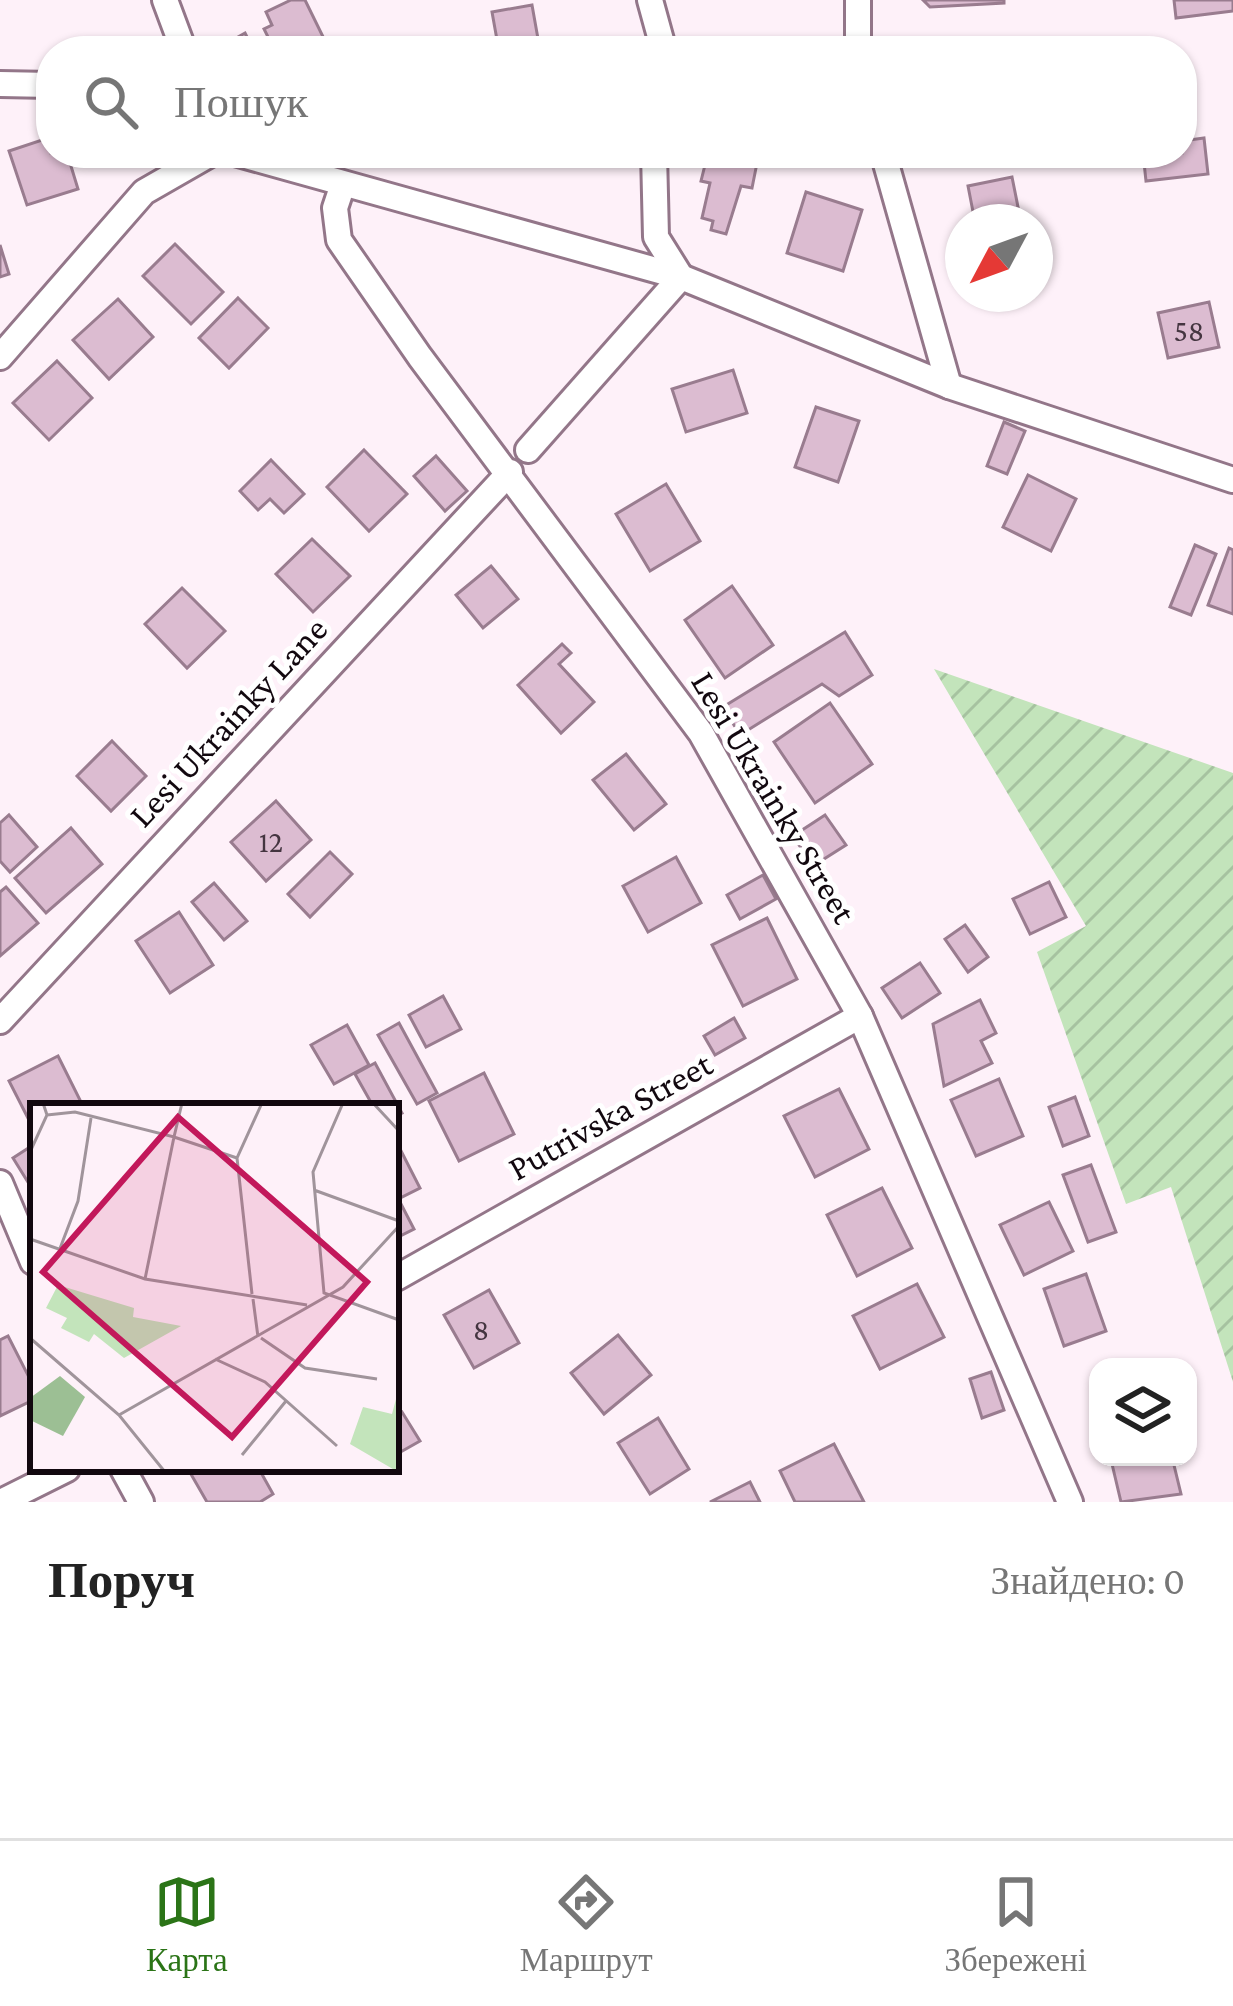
<!DOCTYPE html>
<html lang="uk">
<head>
<meta charset="utf-8">
<style>
  :root { --surface:#fff; --page:#f6f6f6; --text:#222; --muted:#767676; --line:#e0e0e0; --accent:#2b7417 }
  body { margin:0; font-family:"Crimson Pro",serif; background:var(--page); color:var(--text) }
  .controls { position:absolute; right:36px; bottom:36px; display:grid; overflow:hidden; border-radius:24px; box-shadow:0 3px 9px #0004 }
  .controls button { width:108px; height:108px; display:grid; place-items:center; padding:0; border:0; border-bottom:3px solid var(--line); background:var(--surface); color:var(--text); font:60px sans-serif }
  .compass { position:absolute; left:945px; top:204px; width:108px; height:108px; border-radius:50%; background:var(--surface); box-shadow:0 3px 9px #0004; rotate:229deg }
  .list { margin:0; padding:0; list-style:none }
  h2 { display:flex; justify-content:space-between; align-items:center; height:156px; margin:0; padding:0 48px; font-size:51px }
  h2 small { font-size:39px; font-weight:400; color:var(--muted) }
  .icon { flex:none; width:66px; height:66px; fill:none; stroke:currentColor; stroke-width:2; stroke-linecap:round; stroke-linejoin:round }
  .map { position:relative; flex:none; width:1233px; height:1502px; overflow:hidden }
  .search { position:absolute; background:var(--surface); box-shadow:0 3px 9px #0004; left:36px; right:36px; top:36px; height:132px; display:flex; align-items:center; gap:30px; box-sizing:border-box; padding:0 42px; border-radius:48px; color:var(--muted); font-size:45px }
  .sheet { height:336px; background:var(--surface) }
  nav { display:flex; justify-content:space-around; align-items:center; box-sizing:border-box; height:168px; border-top:3px solid var(--line); background:var(--surface); font-size:33px; color:var(--muted) }
  nav a { display:grid; justify-items:center; gap:6px }
  nav .on { color:var(--accent) }
  .map>svg:first-child { display:block }
  .garden { fill:url(#garden-furrows) }
  .building { fill:#dcbcd1; stroke:#997c8f; stroke-width:3 }
  .lines { fill:none; stroke-linecap:round; stroke-linejoin:round }
  .street-casing { stroke:#937689; stroke-width:30 }
  .street { stroke:#fff; stroke-width:24 }
  .labels { text-anchor:middle; dominant-baseline:central; stroke-width:10; stroke-linejoin:round; paint-order:stroke }
  .number-label { font-size:30px; fill:#443540 }
  .street-label { font-size:36px; fill:#12080f; stroke:#fff }
  .inset-road { fill:none; stroke:#a0949b; stroke-width:3 }
  .view { fill:#c2185b; fill-opacity:0.15; stroke:#c2185b; stroke-width:6 }
  .inset-edge { fill:none; stroke:#12080f; stroke-width:6 }
</style>
</head>
<body>
<div class="map">
<svg width="1233" height="1502" viewBox="0 0 1233 1502">
  <defs>
    <pattern id="garden-furrows" width="10" height="10" patternUnits="userSpaceOnUse" patternTransform="scale(3)"><rect width="10" height="10" fill="#c3e4bb"/><path d="M-1 1l2-2M0 10L10 0M9 11l2-2" fill="none" stroke="#a6c2a0"/></pattern>
  </defs>
  <rect width="100%" height="100%" fill="#fef1f9"/>
  <polygon class="garden" points="934,669 1233,773 1233,1382 1171,1187 1126,1204 1037,952 1086,926"/>
  <g class="building">
    <polygon points="291,0 305,0 330,51 284,51 281,43 273,47 264,29 272,25 266,12"/>
    <polygon points="923,0 1004,0 1004,3 930,7"/>
    <polygon points="1174,0 1233,0 1233,11 1176,18"/>
    <polygon points="532,5 540,50 499,51 492,12"/>
    <polygon points="245,33 254,51 225,51 222,46"/>
    <polygon points="51,137 51,153 67,153 78,189 27,205 9,151"/>
    <polygon points="1204,138 1208,174 1146,181 1143,153 1182,153 1182,141"/>
    <polygon points="708,153 740,153 739,159 757,163 752,188 741,186 726,234 711,230 713,221 702,218 710,183 701,181"/>
    <polygon points="1012,177 1021,222 975,222 968,186"/>
    <polygon points="806,192 862,210 843,271 787,253"/>
    <polygon points="175,244 223,292 191,324 143,276"/>
    <polygon points="0,245 9,274 0,277"/>
    <polygon points="238,298 268,328 229,368 199,338"/>
    <polygon points="118,299 153,337 109,379 73,340"/>
    <polygon points="1209,302 1219,347 1168,358 1158,313"/>
    <polygon points="57,361 92,398 49,440 13,403"/>
    <polygon points="733,370 747,413 686,432 672,389"/>
    <polygon points="816,407 859,421 838,482 795,467"/>
    <polygon points="1004,422 1025,431 1007,474 987,466"/>
    <polygon points="364,450 407,494 369,531 327,487"/>
    <polygon points="436,456 467,491 445,511 414,476"/>
    <polygon points="271,460 304,494 284,513 270,499 258,510 240,491"/>
    <polygon points="1028,475 1076,499 1051,551 1003,527"/>
    <polygon points="666,484 700,541 650,571 616,514"/>
    <polygon points="312,539 350,576 313,612 276,574"/>
    <polygon points="1195,545 1216,554 1191,615 1170,607"/>
    <polygon points="1229,548 1233,550 1233,614 1208,605"/>
    <polygon points="491,566 518,599 483,628 456,595"/>
    <polygon points="732,586 773,645 725,678 685,620"/>
    <polygon points="182,588 225,631 187,668 145,624"/>
    <polygon points="845,632 872,675 839,696 822,684 740,735 723,707"/>
    <polygon points="562,644 571,653 559,664 594,702 561,733 518,685"/>
    <polygon points="830,703 872,764 815,803 774,742"/>
    <polygon points="112,741 146,776 111,811 77,776"/>
    <polygon points="626,754 666,804 634,830 593,780"/>
    <polygon points="276,801 311,840 266,881 231,842"/>
    <polygon points="9,815 37,847 10,872 0,861 0,823"/>
    <polygon points="825,815 846,845 813,866 793,836"/>
    <polygon points="71,828 102,864 46,913 15,878"/>
    <polygon points="330,852 352,874 310,917 288,894"/>
    <polygon points="676,857 701,903 648,932 623,886"/>
    <polygon points="763,875 776,899 740,919 727,895"/>
    <polygon points="1049,882 1066,917 1030,934 1013,899"/>
    <polygon points="214,883 247,921 224,940 192,902"/>
    <polygon points="6,887 38,923 0,956 0,892"/>
    <polygon points="179,912 213,965 170,993 136,941"/>
    <polygon points="767,918 797,979 743,1006 712,945"/>
    <polygon points="965,925 988,957 968,972 945,939"/>
    <polygon points="920,963 940,993 902,1018 882,988"/>
    <polygon points="443,996 461,1029 426,1047 409,1015"/>
    <polygon points="980,1000 996,1033 981,1041 992,1063 944,1086 933,1024"/>
    <polygon points="734,1018 745,1038 715,1055 704,1036"/>
    <polygon points="399,1023 437,1093 417,1104 378,1035"/>
    <polygon points="347,1025 369,1065 334,1084 311,1045"/>
    <polygon points="58,1056 82,1104 33,1106 33,1128 9,1081"/>
    <polygon points="375,1063 402,1113 396,1116 396,1106 373,1106 355,1074"/>
    <polygon points="484,1073 514,1134 459,1161 429,1101"/>
    <polygon points="999,1079 1023,1136 976,1156 951,1100"/>
    <polygon points="839,1089 869,1149 815,1177 784,1116"/>
    <polygon points="1075,1097 1089,1136 1063,1146 1049,1107"/>
    <polygon points="396,1141 420,1188 396,1200"/>
    <polygon points="33,1145 33,1186 31,1187 13,1158"/>
    <polygon points="1091,1165 1116,1232 1088,1242 1063,1175"/>
    <polygon points="882,1188 912,1248 857,1276 827,1215"/>
    <polygon points="1049,1202 1073,1251 1024,1275 1000,1225"/>
    <polygon points="401,1204 414,1229 396,1238 396,1206"/>
    <polygon points="1086,1274 1106,1331 1064,1346 1044,1289"/>
    <polygon points="917,1284 944,1337 880,1369 853,1316"/>
    <polygon points="489,1290 519,1343 474,1368 444,1315"/>
    <polygon points="618,1335 651,1375 604,1414 571,1373"/>
    <polygon points="8,1336 33,1385 33,1400 0,1416 0,1340"/>
    <polygon points="991,1372 1004,1410 982,1418 970,1379"/>
    <polygon points="402,1412 420,1441 397,1454 396,1415"/>
    <polygon points="658,1418 689,1469 650,1494 618,1443"/>
    <polygon points="834,1444 864,1502 795,1502 780,1471"/>
    <polygon points="1143,1457 1172,1457 1181,1494 1121,1502 1112,1464"/>
    <polygon points="188,1469 259,1469 273,1494 260,1502 207,1502"/>
    <polygon points="750,1482 760,1502 710,1502"/>
  </g>
  <g class="lines">
    <g class="street-casing">
      <g id="street">
        <polyline points="165,0 184,51"/>
        <polyline points="650,0 664,51"/>
        <polyline points="858,51 858,0"/>
        <polyline points="0,84 51,85"/>
        <polyline points="235,153 681,277 949,386 1233,480"/>
        <polyline points="654,153 656,237 681,277"/>
        <polyline points="883,153 949,386"/>
        <polyline points="343,184 335,208 339,240 420,357 701,733 860,1016 1070,1502"/>
        <polyline points="0,357 144,192 212,153"/>
        <polyline points="528,450 681,277"/>
        <polyline points="0,1021 510,472"/>
        <polyline points="0,1183 33,1262"/>
        <polyline points="396,1278 860,1016"/>
        <polyline points="123,1469 141,1502"/>
        <polyline points="1,1502 67,1469"/>
      </g>
    </g>
    <use href="#street" class="street"/>
  </g>
  <g class="labels">
    <g class="number-label">
      <text x="1189" y="330">58</text>
      <text x="271" y="841">12</text>
      <text x="481" y="1329">8</text>
    </g>
    <g class="street-label">
      <text transform="translate(228 722) rotate(-47)">Lesi Ukrainky Lane</text>
      <text transform="translate(774 797) rotate(59)">Lesi Ukrainky Street</text>
      <text transform="translate(610 1116) rotate(-29)">Putrivska Street</text>
    </g>
  </g>
  <g transform="translate(30 1103)">
    <rect width="369" height="369" fill="#fef1f9"/>
    <path d="M30,273l25,21 -22,39 -33,-16v-22z" fill="#9cbf94"/>
    <path d="M28,182l76,23 -1,9 48,9 -57,32 -30,-24 -5,8 -28,-14 6,-10 -21,-10zM369,285v84h-1l-48,-28 13,-37 29,7z" fill="#c3e4bb"/>
    <path class="inset-road" d="M313,0l-30,69 11,121 75,27M343,0l26,28M17,12l28,-3 99,25 8,-34M0,49l17,-37 -4,-12M284,87l85,31M0,136l115,40 162,26M29,148l19,-50 13,-83M115,176l29,-142 63,21M222,191l-15,-136 25,-55M223,196l5,38M0,235l89,77 46,57M231,235l44,30 72,11M185,256l50,23 72,64M89,312l224,-128 56,-61M212,352l44,-54"/>
    <path class="view" d="M148,14l189,165 -135,155 -189,-165z"/>
    <rect width="369" height="369" class="inset-edge"/>
  </g>
</svg>
<div class="controls">
<button><svg class="icon" aria-label="layers" viewBox="0 0 24 24"><path d="M12 4l9 5-9 5-9-5zM3 14l9 5 9-5"/></svg></button>
</div>
<svg class="compass" viewBox="-18 -18 36 36"><path d="M0-13l5 13h-10z" fill="#e53935"/><path d="M0 13l5-13h-10z" fill="#767676"/></svg>
<div class="search"><svg class="icon" aria-label="search" viewBox="0 0 24 24"><circle cx="10" cy="10" r="6"/><path d="M15 15l6 6"/></svg>Пошук</div>
</div>
<section class="sheet">
<h2>Поруч<small>Знайдено: 0</small></h2>
<ul class="list">
</ul>
</section>
<nav>
<a class="on"><svg class="icon" aria-label="map" viewBox="0 0 24 24"><path d="M3 6l6-2 6 2 6-2v14l-6 2-6-2-6 2zM9 4v14M15 6v14"/></svg>Карта</a>
<a><svg class="icon" aria-label="directions" viewBox="0 0 24 24"><path d="M12 3l9 9-9 9-9-9zM9 14v-3h6M13 9l2 2-2 2"/></svg>Маршрут</a>
<a><svg class="icon" aria-label="saved" viewBox="0 0 24 24"><path d="M7 4h10v16l-5-4-5 4z"/></svg>Збережені</a>
</nav>
</body>
</html>
